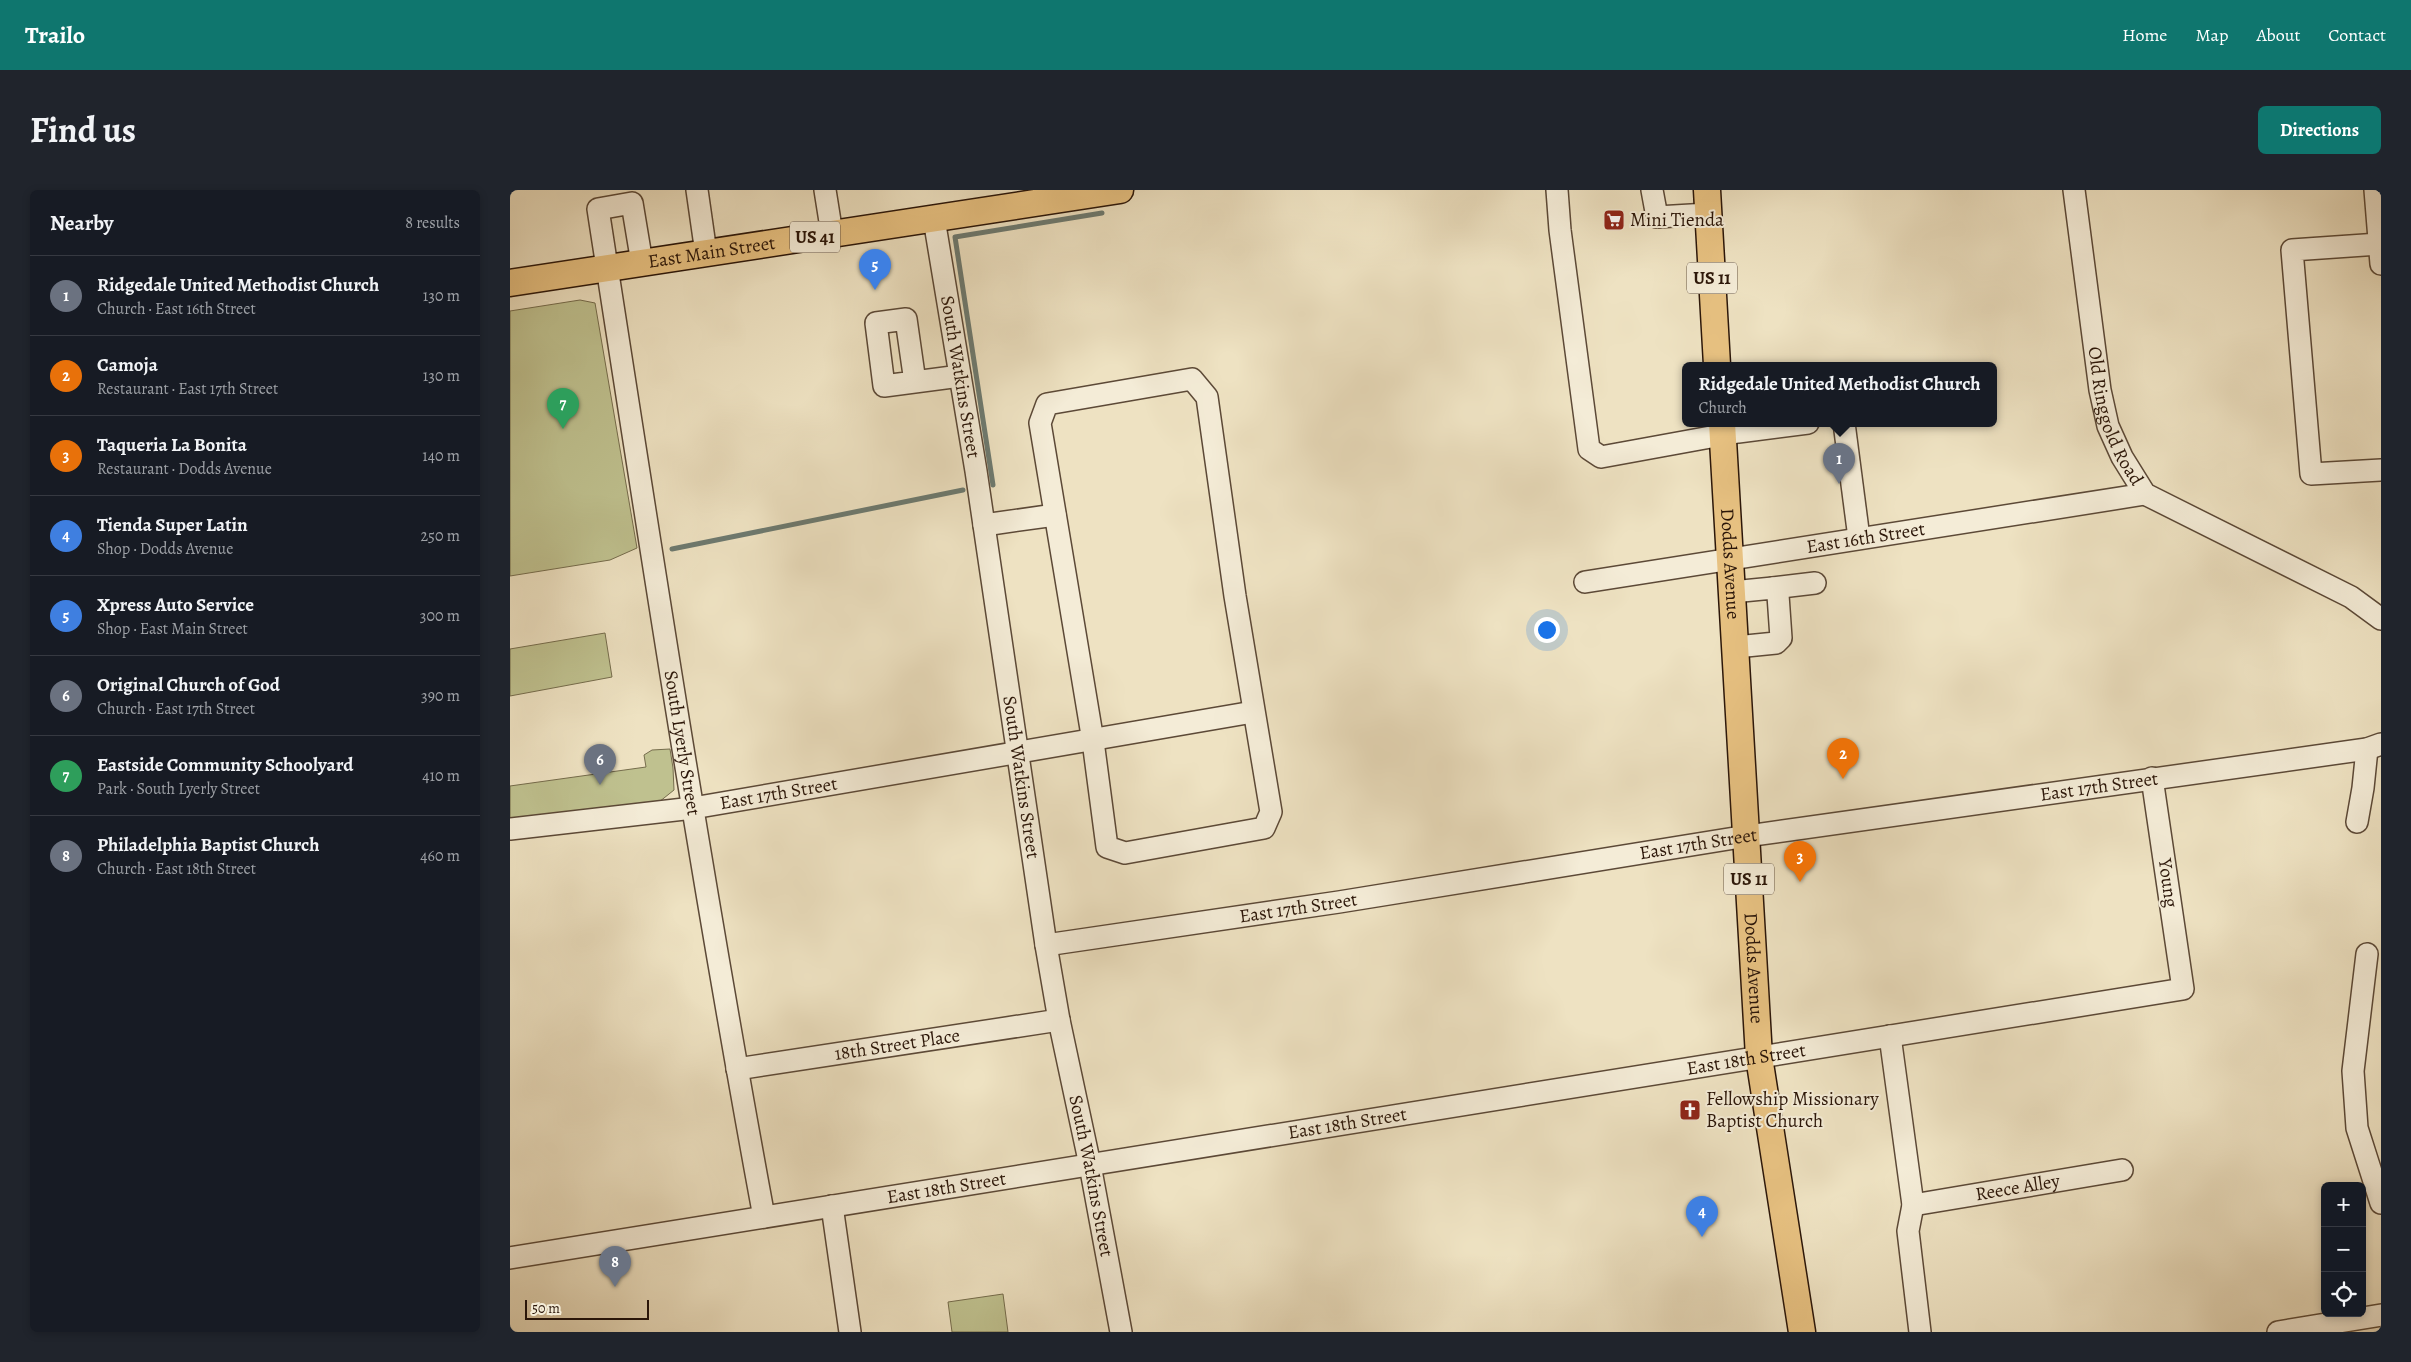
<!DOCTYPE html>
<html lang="en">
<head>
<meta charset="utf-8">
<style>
  :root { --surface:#171b24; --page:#20242c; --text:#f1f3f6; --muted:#9ea1a6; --line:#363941; --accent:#0f766e }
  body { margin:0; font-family:Alegreya,serif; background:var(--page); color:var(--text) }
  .controls { position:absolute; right:15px; bottom:15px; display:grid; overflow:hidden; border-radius:8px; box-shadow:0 2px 8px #0003 }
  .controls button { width:45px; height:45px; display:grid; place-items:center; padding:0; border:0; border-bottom:1px solid var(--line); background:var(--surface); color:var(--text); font:25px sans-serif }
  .scale { position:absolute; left:15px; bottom:12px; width:124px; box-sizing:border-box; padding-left:5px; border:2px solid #2b1609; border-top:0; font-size:14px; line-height:18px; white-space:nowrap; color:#2b1609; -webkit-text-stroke:4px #f4ecd7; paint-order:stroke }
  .you { position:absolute; left:1036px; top:439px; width:18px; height:18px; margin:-12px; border:4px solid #fff; border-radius:50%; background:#1a73e8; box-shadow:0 0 0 8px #1a73e833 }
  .badge { display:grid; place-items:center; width:32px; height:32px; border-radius:50%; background:var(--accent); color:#fff; font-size:16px; font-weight:700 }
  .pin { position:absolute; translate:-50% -41px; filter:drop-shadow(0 1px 2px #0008) }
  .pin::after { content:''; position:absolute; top:26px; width:18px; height:15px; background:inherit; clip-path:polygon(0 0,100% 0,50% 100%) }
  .popup { position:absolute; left:1172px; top:172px; width:315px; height:65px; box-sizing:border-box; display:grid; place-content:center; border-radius:8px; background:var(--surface); filter:drop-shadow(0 1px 4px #0005); font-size:16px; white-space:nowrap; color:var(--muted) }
  .popup b { font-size:19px; color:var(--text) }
  .popup::after { content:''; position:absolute; left:50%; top:100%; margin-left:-10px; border:10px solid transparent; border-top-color:var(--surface) }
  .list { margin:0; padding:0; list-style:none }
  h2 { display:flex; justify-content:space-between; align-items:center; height:65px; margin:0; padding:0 20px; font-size:21px }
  h2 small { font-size:16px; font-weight:400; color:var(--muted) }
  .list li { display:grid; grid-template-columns:32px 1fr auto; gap:15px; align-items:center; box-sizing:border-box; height:80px; padding:0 20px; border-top:1px solid var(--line) }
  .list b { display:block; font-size:19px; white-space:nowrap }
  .list p { margin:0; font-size:16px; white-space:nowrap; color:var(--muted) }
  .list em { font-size:16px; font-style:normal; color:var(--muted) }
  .icon { flex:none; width:28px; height:28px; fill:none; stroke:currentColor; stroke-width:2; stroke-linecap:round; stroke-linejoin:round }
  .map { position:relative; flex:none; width:1871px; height:1142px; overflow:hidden; border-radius:8px }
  header { display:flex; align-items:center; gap:30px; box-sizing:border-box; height:70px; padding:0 25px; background:var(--accent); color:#fff }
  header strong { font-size:24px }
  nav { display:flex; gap:28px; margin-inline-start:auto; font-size:18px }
  .intro { display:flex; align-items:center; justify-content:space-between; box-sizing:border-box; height:120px; padding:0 30px }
  h1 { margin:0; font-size:35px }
  .button { padding:12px 22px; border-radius:8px; background:var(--accent); color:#fff; font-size:18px; font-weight:700 }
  main { display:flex; gap:30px; padding:0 30px }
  aside { flex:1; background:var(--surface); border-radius:8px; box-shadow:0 2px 8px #0003 }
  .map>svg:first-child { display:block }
  .green { fill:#bfc18f; stroke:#756c4c }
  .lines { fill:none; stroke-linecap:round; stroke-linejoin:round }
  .stream { stroke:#6d7a70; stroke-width:5 }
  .minor-casing { stroke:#5c4937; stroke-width:24 }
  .major-casing { stroke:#2b1609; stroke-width:29 }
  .minor { stroke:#f4ecd7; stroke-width:21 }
  .major { stroke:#e7c181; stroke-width:26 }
  .labels { text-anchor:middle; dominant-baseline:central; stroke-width:4; stroke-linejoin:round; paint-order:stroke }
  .shield { fill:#f4ecd7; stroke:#675647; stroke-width:1 }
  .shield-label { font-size:18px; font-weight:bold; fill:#2b1609 }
  .poi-label { font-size:19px; fill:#2b1609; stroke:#f4ecd7; text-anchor:start }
  .street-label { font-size:19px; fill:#2b1609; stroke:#f4ecd7 }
</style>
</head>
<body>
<header>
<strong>Trailo</strong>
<nav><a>Home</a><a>Map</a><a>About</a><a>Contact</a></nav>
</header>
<div class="intro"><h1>Find us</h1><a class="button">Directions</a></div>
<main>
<aside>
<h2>Nearby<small>8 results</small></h2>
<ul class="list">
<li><span class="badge" style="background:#6b7280">1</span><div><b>Ridgedale United Methodist Church</b><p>Church · East 16th Street</p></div><em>130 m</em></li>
<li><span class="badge" style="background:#e8710a">2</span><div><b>Camoja</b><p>Restaurant · East 17th Street</p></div><em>130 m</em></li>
<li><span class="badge" style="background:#e8710a">3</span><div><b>Taqueria La Bonita</b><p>Restaurant · Dodds Avenue</p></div><em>140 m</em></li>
<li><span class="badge" style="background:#3f7fe0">4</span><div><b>Tienda Super Latin</b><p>Shop · Dodds Avenue</p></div><em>250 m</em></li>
<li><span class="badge" style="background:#3f7fe0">5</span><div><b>Xpress Auto Service</b><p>Shop · East Main Street</p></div><em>300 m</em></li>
<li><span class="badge" style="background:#6b7280">6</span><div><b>Original Church of God</b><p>Church · East 17th Street</p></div><em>390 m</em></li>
<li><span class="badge" style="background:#2e9e5b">7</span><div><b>Eastside Community Schoolyard</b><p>Park · South Lyerly Street</p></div><em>410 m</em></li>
<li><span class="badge" style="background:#6b7280">8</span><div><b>Philadelphia Baptist Church</b><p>Church · East 18th Street</p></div><em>460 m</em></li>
</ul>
</aside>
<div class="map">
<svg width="1871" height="1142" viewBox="0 0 1871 1142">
  <rect width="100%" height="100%" fill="#eee2c2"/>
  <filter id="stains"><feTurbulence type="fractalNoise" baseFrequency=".004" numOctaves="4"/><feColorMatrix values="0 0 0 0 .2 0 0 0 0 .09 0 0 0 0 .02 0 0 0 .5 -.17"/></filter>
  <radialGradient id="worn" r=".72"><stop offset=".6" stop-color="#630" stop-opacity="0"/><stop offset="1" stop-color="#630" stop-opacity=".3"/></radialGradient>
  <g class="green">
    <polygon points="70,110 85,113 127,358 100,370 0,386 0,121"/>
    <polygon points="95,443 102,487 0,506 0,459"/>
    <polygon points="160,559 163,578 164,600 149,612 0,634 0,596 136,577 134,565 142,560"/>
    <polygon points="493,1104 498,1142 442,1142 438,1112"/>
  </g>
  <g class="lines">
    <g class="stream">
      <polyline points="483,295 445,47 592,23"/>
      <polyline points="162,359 453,300"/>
      <polyline points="0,1140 0,1142"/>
    </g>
    <g class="minor-casing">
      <g id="minor">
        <polyline points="187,0 196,63"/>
        <polyline points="315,0 322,44"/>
        <polyline points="1047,0 1050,40 1079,259 1091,267 1228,242 1298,233"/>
        <polyline points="1142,0 1147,27 1198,24"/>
        <path id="s1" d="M1564,0l26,200 8,36 14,31 23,37 206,103 30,22"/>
        <polyline points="1865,0 1871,74"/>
        <path id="s2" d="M424,29l42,252 70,474 13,75 31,145 31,167"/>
        <polyline points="1869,54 1782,60 1801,284 1871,280"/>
        <path id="s3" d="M132,73l-10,-60 -34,6c52,336 104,673 166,1008"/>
        <polygon points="682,189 697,207 725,406 761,622 754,638 615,663 597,657 583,551 530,233 537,214"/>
        <polyline points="405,192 396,129 366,133 374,196 450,186"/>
        <polyline points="1334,233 1349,348"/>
        <polyline points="474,335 545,325"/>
        <path id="s4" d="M1075,392l560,-88"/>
        <polyline points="1263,398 1305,393"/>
        <polyline points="1222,402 1263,398 1268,405 1271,448 1266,453 1226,457"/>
        <polyline points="1847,632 1853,598 1857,559"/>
        <path id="s5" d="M0,639l183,-21 560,-96"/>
        <path id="s6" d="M536,755l293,-43 408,-66 620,-87 14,-5"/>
        <polyline points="1857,764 1843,881 1847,938 1871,1013"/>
        <polyline points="1380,846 1403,1015 1398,1041 1410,1142"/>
        <path id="s7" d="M227,879l322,-49"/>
        <path id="s8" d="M1403,1015l209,-35"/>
        <polyline points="322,1016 340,1142"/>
        <path id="s9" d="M0,1068l1673,-269 -31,-211"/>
        <polyline points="1768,1142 1871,1125"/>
      </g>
    </g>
    <g class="major-casing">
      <g id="major">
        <polyline points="1197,0 1207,175"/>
        <path id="s10" d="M0,93l610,-93"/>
        <path id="s11" d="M1212,233l37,634 43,275"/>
      </g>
    </g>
    <use href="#minor" class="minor"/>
    <use href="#major" class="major"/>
  </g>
  <defs>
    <g id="supermarket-square" transform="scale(1.125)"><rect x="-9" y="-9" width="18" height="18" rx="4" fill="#8f2418" stroke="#f4ecd7"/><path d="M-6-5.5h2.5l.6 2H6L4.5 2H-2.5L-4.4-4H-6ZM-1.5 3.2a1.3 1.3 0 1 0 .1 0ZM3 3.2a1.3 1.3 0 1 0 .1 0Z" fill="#fff"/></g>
    <g id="church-square" transform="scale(1.125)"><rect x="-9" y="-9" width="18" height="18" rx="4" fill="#8f2418" stroke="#f4ecd7"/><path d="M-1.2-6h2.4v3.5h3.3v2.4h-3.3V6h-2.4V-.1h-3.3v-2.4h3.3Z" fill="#fff"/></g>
  </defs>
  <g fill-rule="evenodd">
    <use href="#supermarket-square" x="1104" y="30"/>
    <use href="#church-square" x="1180" y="920"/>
  </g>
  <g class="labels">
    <g class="shield">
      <rect x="280" y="31.5" width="50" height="31" rx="4"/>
      <rect x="1177" y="72.5" width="50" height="31" rx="4"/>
      <rect x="1214" y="673.5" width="50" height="31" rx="4"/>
    </g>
    <g class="shield-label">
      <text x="305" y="47">US 41</text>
      <text x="1202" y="88">US 11</text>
      <text x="1239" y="689">US 11</text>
    </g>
    <g class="poi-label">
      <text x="1120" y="30">Mini Tienda</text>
      <text x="1196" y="909">Fellowship Missionary<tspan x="1196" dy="22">Baptist Church</tspan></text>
    </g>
    <g class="street-label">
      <text stroke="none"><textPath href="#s10" startOffset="204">East Main Street</textPath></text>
      <text stroke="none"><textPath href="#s2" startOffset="160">South Watkins Street</textPath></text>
      <text stroke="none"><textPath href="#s1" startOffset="231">Old Ringgold Road</textPath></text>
      <text stroke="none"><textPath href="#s4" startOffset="284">East 16th Street</textPath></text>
      <text stroke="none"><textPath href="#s11" startOffset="141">Dodds Avenue</textPath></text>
      <text stroke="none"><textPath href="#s3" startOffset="636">South Lyerly Street</textPath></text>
      <text stroke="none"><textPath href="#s2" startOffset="565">South Watkins Street</textPath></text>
      <text stroke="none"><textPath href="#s6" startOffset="1065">East 17th Street</textPath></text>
      <text stroke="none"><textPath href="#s5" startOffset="271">East 17th Street</textPath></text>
      <text stroke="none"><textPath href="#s6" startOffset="660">East 17th Street</textPath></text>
      <text transform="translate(1658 693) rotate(82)">Young</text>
      <text stroke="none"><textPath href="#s6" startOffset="255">East 17th Street</textPath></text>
      <text stroke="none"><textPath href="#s11" startOffset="546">Dodds Avenue</textPath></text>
      <text stroke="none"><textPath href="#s7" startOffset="162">18th Street Place</textPath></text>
      <text stroke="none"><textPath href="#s9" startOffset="1252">East 18th Street</textPath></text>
      <text stroke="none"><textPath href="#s9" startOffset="848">East 18th Street</textPath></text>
      <text stroke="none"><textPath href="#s2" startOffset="970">South Watkins Street</textPath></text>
      <text stroke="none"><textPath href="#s8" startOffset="106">Reece Alley</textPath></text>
      <text stroke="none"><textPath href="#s9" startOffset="442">East 18th Street</textPath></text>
    </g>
  </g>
  <rect width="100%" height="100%" filter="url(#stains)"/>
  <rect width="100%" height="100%" fill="url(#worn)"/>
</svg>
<div class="controls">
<button>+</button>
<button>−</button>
<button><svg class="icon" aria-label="locate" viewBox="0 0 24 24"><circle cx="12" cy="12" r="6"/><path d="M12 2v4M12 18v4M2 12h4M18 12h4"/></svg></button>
</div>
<div class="scale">50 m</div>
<div class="you"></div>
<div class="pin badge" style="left:1329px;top:294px;background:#6b7280">1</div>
<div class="popup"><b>Ridgedale United Methodist Church</b>Church</div>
<div class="pin badge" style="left:1333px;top:589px;background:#e8710a">2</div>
<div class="pin badge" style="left:1290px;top:692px;background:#e8710a">3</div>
<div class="pin badge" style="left:1192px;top:1047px;background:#3f7fe0">4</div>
<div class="pin badge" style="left:365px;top:100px;background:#3f7fe0">5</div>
<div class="pin badge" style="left:90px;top:595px;background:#6b7280">6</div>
<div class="pin badge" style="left:53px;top:239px;background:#2e9e5b">7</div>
<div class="pin badge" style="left:105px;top:1097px;background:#6b7280">8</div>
</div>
</main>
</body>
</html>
